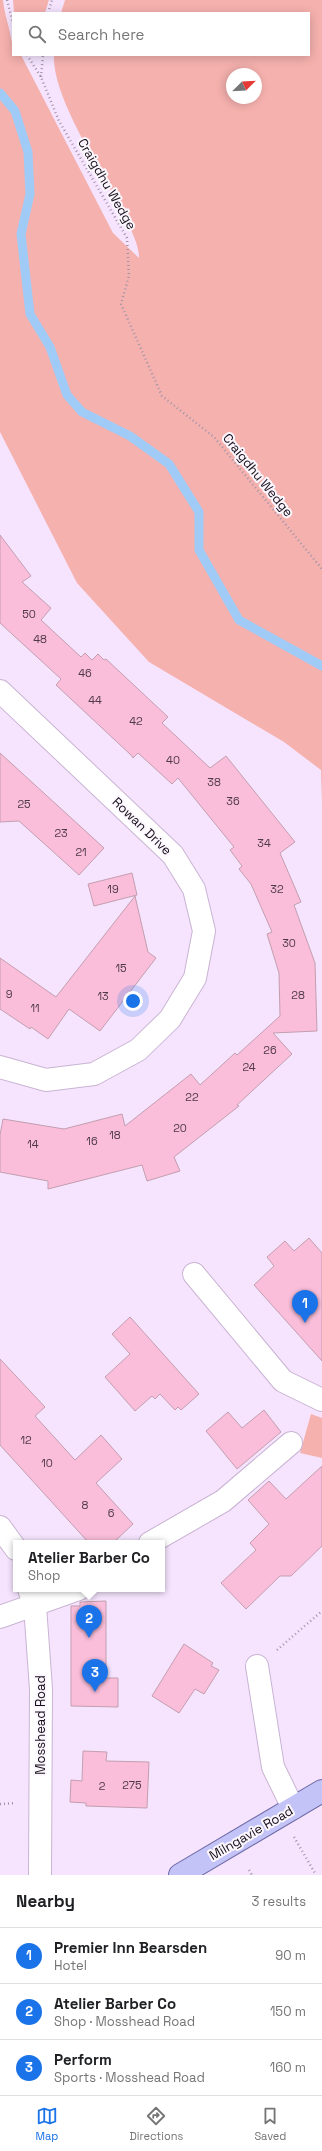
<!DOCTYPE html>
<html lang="en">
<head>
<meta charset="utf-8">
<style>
  :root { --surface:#fff; --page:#f2f2f2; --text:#202124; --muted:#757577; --line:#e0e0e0; --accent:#1a73e8 }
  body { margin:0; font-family:"Space Grotesk",sans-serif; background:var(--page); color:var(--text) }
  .compass { position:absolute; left:226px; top:68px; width:36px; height:36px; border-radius:50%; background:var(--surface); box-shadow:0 2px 10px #0003; rotate:66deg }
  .you { position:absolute; left:133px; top:1001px; width:14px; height:14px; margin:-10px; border:3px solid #fff; border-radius:50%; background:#1a73e8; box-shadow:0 0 0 6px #1a73e833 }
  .badge { display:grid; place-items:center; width:26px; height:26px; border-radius:50%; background:var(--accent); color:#fff; font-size:13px; font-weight:700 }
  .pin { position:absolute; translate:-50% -33px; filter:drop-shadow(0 1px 2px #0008) }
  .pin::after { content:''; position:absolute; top:21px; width:14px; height:12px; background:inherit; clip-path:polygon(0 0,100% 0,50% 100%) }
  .popup { position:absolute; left:13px; top:1540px; width:152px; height:52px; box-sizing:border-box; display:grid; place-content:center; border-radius:0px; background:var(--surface); filter:drop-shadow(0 1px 3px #0005); font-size:13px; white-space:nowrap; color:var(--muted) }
  .popup b { font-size:15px; color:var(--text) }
  .popup::after { content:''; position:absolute; left:50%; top:100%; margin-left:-8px; border:8px solid transparent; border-top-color:var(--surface) }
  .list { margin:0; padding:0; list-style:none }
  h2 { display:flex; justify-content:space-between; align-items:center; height:52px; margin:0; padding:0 16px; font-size:17px }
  h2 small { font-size:13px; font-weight:400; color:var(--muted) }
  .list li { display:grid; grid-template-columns:26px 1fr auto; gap:12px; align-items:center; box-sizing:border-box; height:56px; padding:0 16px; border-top:1px solid var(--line) }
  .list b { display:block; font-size:15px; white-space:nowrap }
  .list p { margin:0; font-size:13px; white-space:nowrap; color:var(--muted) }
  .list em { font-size:13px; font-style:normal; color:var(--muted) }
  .icon { flex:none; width:22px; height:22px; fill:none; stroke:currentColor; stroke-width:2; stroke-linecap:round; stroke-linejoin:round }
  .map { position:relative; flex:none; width:322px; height:1875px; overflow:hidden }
  .search { position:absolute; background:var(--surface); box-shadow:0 2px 10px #0003; left:12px; right:12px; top:12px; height:44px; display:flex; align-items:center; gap:10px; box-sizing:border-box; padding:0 14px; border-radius:0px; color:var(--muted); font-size:15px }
  .sheet { height:220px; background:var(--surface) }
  nav { display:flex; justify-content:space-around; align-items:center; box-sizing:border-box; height:56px; border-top:1px solid var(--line); background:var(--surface); font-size:11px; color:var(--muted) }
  nav a { display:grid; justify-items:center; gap:2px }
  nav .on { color:var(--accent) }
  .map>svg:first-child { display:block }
  .green { fill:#f5b1ae; fill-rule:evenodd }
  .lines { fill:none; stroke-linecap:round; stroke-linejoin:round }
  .stream { stroke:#a0cbf7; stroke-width:9 }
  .building { fill:#fabeda; stroke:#c39eaf }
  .minor-casing { stroke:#c9b4d3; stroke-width:24 }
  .major-casing { stroke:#6c69a5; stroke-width:24 }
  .path { stroke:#a294a8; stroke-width:2.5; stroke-dasharray:1 3; stroke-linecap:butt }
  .minor { stroke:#fff; stroke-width:22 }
  .major { stroke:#c3c3f7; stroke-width:22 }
  .labels { text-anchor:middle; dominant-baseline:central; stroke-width:4; stroke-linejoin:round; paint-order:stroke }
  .number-label { font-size:11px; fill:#4e3948 }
  .street-label { font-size:13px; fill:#150d18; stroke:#fcf7fe }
</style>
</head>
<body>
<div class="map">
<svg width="322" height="1875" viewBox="0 0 322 1875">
  <rect width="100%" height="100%" fill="#f6e4fe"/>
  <g class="green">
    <path d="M0,0h3c2,19 10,36 10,55h8l92,178 26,25c0,-13 -7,-25 -12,-37 -20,-44 -75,-121 -73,-166h255v-42h-248l4,-13h257v804l-1,-34 -37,-28 -135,-80 -72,-79 -77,-151zM232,74h24v24h-24z"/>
    <polygon points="13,0 49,0 45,13 14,13"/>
    <polygon points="311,1414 322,1418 322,1458 300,1453"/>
  </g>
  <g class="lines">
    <polyline class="stream" points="0,93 15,111 28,152 30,194 21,234 30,314 50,347 67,395 82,412 130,436 169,464 199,512 199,550 239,620 322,666"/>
  </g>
  <g class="building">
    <polygon points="0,535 31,576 22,582 51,608 41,620 81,657 85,653 92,660 98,654 104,660 106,659 168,717 162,723 210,768 226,756 295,842 280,853 301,902 294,905 315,963 317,1031 273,1033 292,1054 237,1105 239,1106 174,1157 180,1171 147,1181 142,1165 48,1189 48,1181 0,1172 0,1135 3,1119 64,1129 122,1114 125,1126 191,1074 200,1085 235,1053 237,1055 280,1016 279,973 267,934 272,932 251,884 239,869 242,866 230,850 234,847 178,778 172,784 138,753 133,758 132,756 56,685 61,679 0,623"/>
    <polygon points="0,753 104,848 79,875 19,821 0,822"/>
    <polygon points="132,873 137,895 94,906 88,884"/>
    <polygon points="135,896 148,952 156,958 100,1031 69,1009 48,1039 31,1027 30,1029 0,1009 0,958 56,997"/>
    <polygon points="309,1238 322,1253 322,1361 254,1285 274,1266 267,1257 285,1241 294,1251"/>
    <polygon points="130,1317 199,1394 181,1410 178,1407 175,1410 160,1394 155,1399 152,1396 135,1411 105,1377 130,1354 112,1334"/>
    <polygon points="0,1359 45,1407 35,1416 75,1460 101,1435 122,1459 96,1483 133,1524 113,1543 89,1543 0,1445"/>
    <polygon points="264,1410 281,1432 237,1469 206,1431 228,1412 242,1428"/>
    <polygon points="322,1466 322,1546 291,1576 280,1576 246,1609 221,1583 256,1550 250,1543 269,1524 248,1500 269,1481 286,1499"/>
    <polygon points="106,1601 106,1678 118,1678 118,1707 71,1706 71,1606 80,1606 80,1602"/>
    <polygon points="184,1644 213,1663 211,1666 219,1670 204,1694 195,1689 179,1713 152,1696"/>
    <polygon points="83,1751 107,1752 106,1761 149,1762 147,1808 86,1806 86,1803 70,1802 71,1780 82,1781"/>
  </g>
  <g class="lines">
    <g class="minor-casing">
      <g id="minor">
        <polyline points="0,691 173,855 194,889 204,931 195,978 170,1019 138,1050 94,1074 46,1080 0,1067"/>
        <polyline points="194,1274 283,1381 322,1400"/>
        <polyline points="0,1527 16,1549"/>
        <polyline points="150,1543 223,1501 291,1443"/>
        <polyline points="29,1589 35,1606 41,1689 40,1875"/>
        <polyline points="0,1617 79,1589"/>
        <polyline points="257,1666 273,1767 293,1808"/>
      </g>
    </g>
    <g class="major-casing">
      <polyline id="major" points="180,1875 322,1791"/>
    </g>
    <g class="path">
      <polyline points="7,0 13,23"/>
      <polyline points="48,13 52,0"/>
      <polyline points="27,55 41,77 59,121 127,238 129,276 121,304 162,396 214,437 322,569"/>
      <polyline points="41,77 43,55"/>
      <polyline points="277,1650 322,1611"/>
      <polyline points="0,1804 15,1803"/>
      <polyline points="294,1837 316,1875"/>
      <polyline points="249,1870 252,1875"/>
    </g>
    <use href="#minor" class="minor"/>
    <use href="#major" class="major"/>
  </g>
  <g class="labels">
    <g class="number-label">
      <text x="29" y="614">50</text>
      <text x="40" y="639">48</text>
      <text x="85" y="673">46</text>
      <text x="95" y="700">44</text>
      <text x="136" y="721">42</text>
      <text x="173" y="760">40</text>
      <text x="214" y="782">38</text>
      <text x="233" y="801">36</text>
      <text x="24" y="804">25</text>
      <text x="61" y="833">23</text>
      <text x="264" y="843">34</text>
      <text x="81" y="852">21</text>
      <text x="113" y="889">19</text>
      <text x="277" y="889">32</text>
      <text x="289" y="943">30</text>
      <text x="121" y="968">15</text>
      <text x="9" y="994">9</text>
      <text x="298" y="995">28</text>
      <text x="103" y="996">13</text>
      <text x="35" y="1008">11</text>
      <text x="270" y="1050">26</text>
      <text x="249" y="1067">24</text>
      <text x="192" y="1097">22</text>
      <text x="180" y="1128">20</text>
      <text x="115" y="1135">18</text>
      <text x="92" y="1141">16</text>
      <text x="33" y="1144">14</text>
      <text x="26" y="1440">12</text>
      <text x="47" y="1463">10</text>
      <text x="85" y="1505">8</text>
      <text x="111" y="1513">6</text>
      <text x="132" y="1785">275</text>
      <text x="102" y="1786">2</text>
    </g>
    <g class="street-label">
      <text transform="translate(107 184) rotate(60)">Craigdhu Wedge</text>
      <text transform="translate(258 475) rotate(51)">Craigdhu Wedge</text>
      <text transform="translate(142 826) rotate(44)">Rowan Drive</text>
      <text transform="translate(40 1725) rotate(-90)">Mosshead Road</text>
      <text transform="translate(251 1833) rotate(-30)">Milngavie Road</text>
    </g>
  </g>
</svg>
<svg class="compass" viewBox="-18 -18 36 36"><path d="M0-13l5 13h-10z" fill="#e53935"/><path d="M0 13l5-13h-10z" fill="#757577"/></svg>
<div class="you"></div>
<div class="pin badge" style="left:305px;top:1323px">1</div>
<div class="pin badge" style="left:89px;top:1638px">2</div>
<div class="popup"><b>Atelier Barber Co</b>Shop</div>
<div class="pin badge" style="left:95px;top:1692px">3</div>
<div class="search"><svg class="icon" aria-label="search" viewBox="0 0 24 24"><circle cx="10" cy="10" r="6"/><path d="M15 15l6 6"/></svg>Search here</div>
</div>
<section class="sheet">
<h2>Nearby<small>3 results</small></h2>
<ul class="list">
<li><span class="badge">1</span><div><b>Premier Inn Bearsden</b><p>Hotel</p></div><em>90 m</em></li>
<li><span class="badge">2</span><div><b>Atelier Barber Co</b><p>Shop · Mosshead Road</p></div><em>150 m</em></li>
<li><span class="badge">3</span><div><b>Perform</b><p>Sports · Mosshead Road</p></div><em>160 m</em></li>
</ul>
</section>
<nav>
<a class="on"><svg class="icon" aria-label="map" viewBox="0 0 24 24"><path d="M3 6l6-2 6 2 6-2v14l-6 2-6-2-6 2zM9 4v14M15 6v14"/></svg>Map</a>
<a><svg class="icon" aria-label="directions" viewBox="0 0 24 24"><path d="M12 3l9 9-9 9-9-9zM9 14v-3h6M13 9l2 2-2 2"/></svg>Directions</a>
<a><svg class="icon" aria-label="saved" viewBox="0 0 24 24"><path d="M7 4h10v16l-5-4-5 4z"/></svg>Saved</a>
</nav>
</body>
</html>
